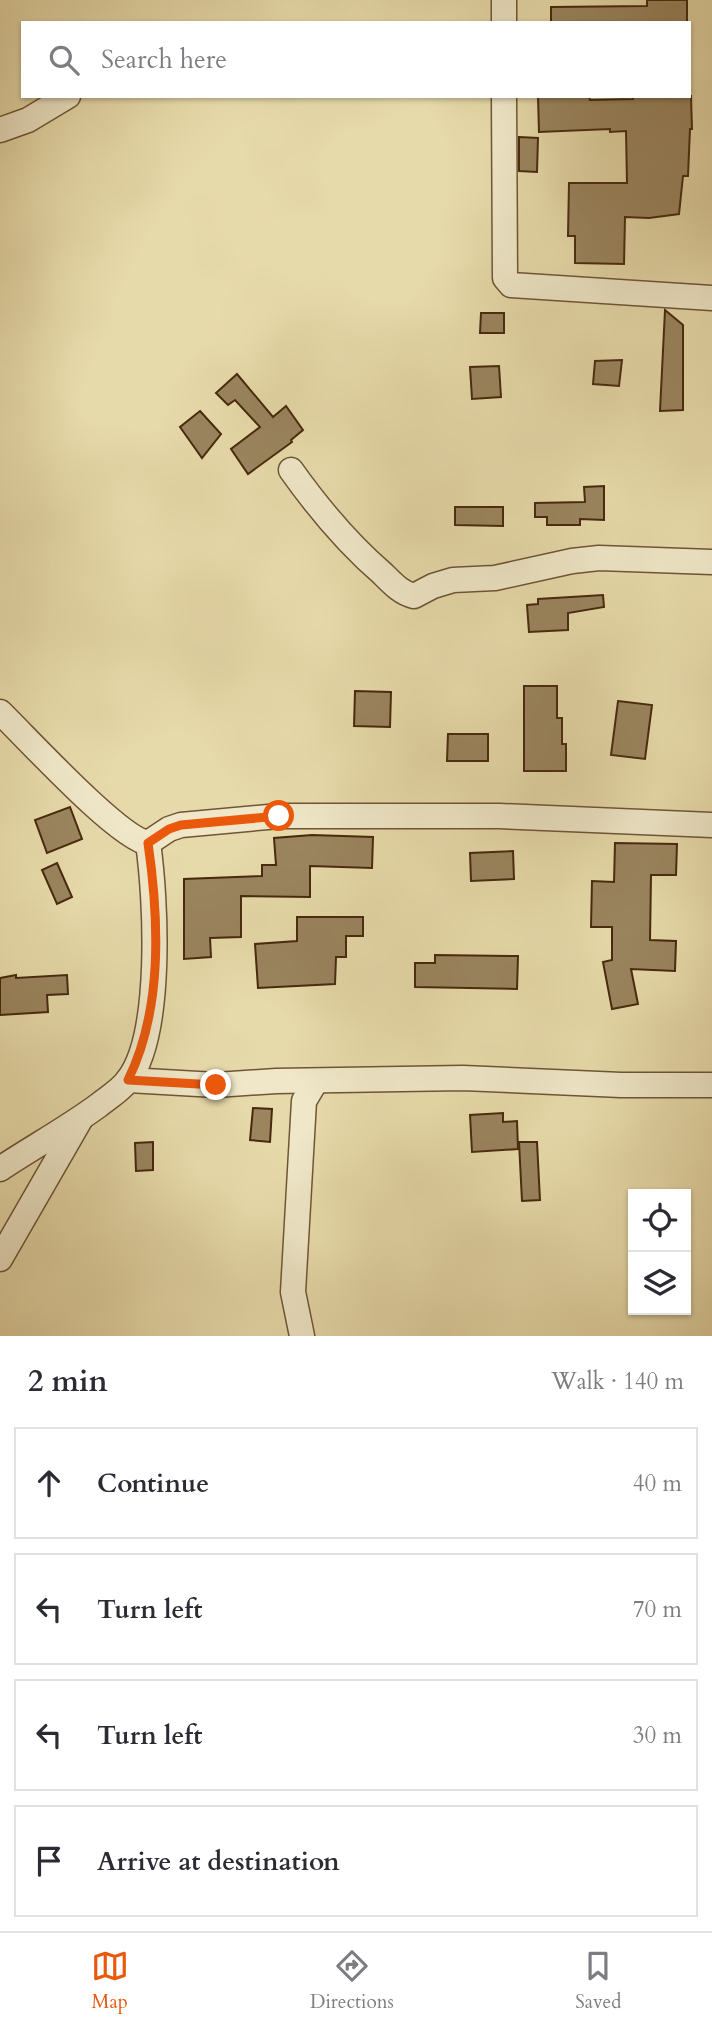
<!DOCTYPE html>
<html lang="en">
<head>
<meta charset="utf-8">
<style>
  :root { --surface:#fff; --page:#f7f7f7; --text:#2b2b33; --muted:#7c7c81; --line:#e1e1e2; --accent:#ea580c }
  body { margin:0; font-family:Cardo,serif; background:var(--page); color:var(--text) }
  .controls { position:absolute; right:21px; bottom:21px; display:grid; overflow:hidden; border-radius:0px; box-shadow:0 2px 5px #0004 }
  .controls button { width:63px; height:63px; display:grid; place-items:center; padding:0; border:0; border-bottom:2px solid var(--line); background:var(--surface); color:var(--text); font:35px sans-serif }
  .stop { position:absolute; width:21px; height:21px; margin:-16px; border:5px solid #ea580c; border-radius:50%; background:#fff }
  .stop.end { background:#ea580c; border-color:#fff; box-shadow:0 2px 7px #0008 }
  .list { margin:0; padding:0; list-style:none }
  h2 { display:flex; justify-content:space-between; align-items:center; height:91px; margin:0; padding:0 28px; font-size:30px }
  h2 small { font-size:23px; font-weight:400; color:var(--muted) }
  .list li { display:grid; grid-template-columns:46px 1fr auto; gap:21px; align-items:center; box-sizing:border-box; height:112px; margin:0 14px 14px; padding:0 14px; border:2px solid var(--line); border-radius:0px }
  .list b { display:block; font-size:26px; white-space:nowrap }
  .list em { font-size:23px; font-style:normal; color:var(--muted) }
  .icon { flex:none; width:38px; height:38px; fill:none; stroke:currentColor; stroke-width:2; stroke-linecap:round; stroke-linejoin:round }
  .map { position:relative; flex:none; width:712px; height:1336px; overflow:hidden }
  .search { position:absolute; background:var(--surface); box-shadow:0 2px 5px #0004; left:21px; right:21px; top:21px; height:77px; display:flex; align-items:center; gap:18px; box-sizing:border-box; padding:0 24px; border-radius:0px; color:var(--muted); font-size:26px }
  .sheet { height:595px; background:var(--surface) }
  nav { display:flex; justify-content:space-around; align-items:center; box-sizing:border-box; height:98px; border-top:2px solid var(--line); background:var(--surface); font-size:19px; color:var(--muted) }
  nav a { display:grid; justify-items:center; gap:4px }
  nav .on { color:var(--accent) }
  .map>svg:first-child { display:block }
  .building { fill:#9a855f; stroke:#47290e; stroke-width:2 }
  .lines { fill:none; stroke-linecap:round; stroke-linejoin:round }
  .street-casing { stroke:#6f5535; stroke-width:27 }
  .street { stroke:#efe7c8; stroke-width:24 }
  .route { stroke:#ea580c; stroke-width:9 }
</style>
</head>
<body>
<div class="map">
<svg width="712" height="1336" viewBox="0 0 712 1336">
  <rect width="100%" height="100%" fill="#e7daaa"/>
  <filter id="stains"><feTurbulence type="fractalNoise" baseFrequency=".00286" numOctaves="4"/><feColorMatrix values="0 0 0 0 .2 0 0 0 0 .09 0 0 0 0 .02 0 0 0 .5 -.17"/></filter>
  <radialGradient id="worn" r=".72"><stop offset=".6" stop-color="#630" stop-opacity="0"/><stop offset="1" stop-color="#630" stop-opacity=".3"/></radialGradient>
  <g class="building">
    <polygon points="647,0 687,0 687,23 551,23 551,7 647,6"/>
    <polygon points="538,96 589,96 590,100 633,99 633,96 691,96 692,129 690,129 688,176 683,176 679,214 649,218 625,217 624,264 575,263 575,236 568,236 569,183 627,183 626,131 610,132 610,129 539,132"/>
    <polygon points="519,137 538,138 537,172 519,171"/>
    <polygon points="665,310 683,325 683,410 660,411"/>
    <polygon points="481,313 504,313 504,333 480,333"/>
    <polygon points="622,360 619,386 593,384 595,361"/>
    <polygon points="499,366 501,397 472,399 470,367"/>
    <polygon points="237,374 273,417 286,406 303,430 291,440 292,442 248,474 231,449 260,427 235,400 228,405 216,393"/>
    <polygon points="200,411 221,434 202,458 180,427"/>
    <polygon points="604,486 604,520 580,519 580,525 547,525 547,517 535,517 535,503 585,502 584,487"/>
    <polygon points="455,507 503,507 503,526 455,525"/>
    <polygon points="603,595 604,607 568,613 568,630 529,632 527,605 538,604 538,599"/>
    <polygon points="524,686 557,686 557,718 562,718 562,744 566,744 566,771 524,771"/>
    <polygon points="355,691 391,692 390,727 354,726"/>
    <polygon points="618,701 652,705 645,759 611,755"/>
    <polygon points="448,734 488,734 488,761 447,761"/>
    <polygon points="70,807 82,839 47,853 35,820"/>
    <polygon points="312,835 373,837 372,868 310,866 310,897 241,896 241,937 210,938 211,957 184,959 184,879 262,876 262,865 276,865 274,838"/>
    <polygon points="615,843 677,844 676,875 651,875 650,940 676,941 675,971 631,969 638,1004 612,1009 603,962 612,960 612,927 591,927 592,881 614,882"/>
    <polygon points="513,851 514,879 471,881 470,853"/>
    <polygon points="57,863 72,897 57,904 42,870"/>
    <polygon points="297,917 363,917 363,936 346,936 346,957 336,957 335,984 258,988 255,944 297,941"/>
    <polygon points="435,955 518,956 517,989 415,987 415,963 435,963"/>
    <polygon points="16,975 16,978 67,975 68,994 47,995 48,1012 0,1015 0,978"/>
    <polygon points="253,1108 272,1109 270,1142 250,1140"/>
    <polygon points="503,1113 503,1122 517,1121 518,1149 472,1152 470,1115"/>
    <polygon points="153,1142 153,1170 136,1171 135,1143"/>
    <polygon points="519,1142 537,1142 540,1200 522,1201"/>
  </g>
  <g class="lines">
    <g class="street-casing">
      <g id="street">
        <polyline points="504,0 504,23"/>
        <polyline points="504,96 505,278 511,285 712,298"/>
        <polyline points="0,130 28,120 68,96"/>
        <path d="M291,470c27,38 56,73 92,104 9,9 18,19 31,22l19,-10 20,-6 42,-2 77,-17 27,-3 113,4"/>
        <path d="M0,712c27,26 118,126 148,131l21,-14 12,-4 98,-9h220l213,9"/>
        <polyline points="128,1080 216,1085 276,1081 463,1078 621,1085 712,1085"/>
        <path d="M0,1169c33,-22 68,-41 99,-64 10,-8 22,-15 29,-25 35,-45 28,-181 20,-237"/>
        <polyline points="0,1259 80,1120"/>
        <polyline points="302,1336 293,1292 304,1101 316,1081"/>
      </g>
    </g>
    <use href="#street" class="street"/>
  </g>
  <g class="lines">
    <path class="route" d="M216,1085l-88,-5c35,-71 31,-161 20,-237l21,-14 12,-4 98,-9"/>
  </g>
  <rect width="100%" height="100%" filter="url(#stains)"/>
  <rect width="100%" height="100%" fill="url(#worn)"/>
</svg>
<div class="controls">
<button><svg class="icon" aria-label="locate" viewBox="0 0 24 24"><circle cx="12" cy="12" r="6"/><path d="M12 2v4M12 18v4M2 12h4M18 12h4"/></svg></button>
<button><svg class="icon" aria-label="layers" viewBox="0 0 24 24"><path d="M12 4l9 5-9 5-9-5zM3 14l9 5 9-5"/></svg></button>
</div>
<div class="stop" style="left:279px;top:816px"></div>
<div class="stop end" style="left:216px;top:1085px"></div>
<div class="search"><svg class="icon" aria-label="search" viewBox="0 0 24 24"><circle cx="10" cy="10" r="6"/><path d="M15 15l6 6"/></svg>Search here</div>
</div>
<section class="sheet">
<h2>2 min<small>Walk · 140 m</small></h2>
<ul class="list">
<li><svg class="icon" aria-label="ahead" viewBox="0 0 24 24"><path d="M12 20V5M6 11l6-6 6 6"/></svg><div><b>Continue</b></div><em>40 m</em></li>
<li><svg class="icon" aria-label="left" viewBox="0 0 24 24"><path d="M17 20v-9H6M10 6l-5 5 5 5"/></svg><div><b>Turn left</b></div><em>70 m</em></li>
<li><svg class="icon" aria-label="left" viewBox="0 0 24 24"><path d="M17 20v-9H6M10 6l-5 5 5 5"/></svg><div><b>Turn left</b></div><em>30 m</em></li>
<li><svg class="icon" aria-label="arrive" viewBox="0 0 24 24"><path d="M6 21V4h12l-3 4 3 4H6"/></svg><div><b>Arrive at destination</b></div></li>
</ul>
</section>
<nav>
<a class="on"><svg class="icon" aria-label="map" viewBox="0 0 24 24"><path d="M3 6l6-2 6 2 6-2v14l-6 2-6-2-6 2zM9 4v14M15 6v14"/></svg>Map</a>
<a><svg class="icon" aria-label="directions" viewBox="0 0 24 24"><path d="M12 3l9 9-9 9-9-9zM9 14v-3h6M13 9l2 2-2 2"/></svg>Directions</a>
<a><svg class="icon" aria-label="saved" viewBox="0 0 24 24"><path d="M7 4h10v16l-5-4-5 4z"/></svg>Saved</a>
</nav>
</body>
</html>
